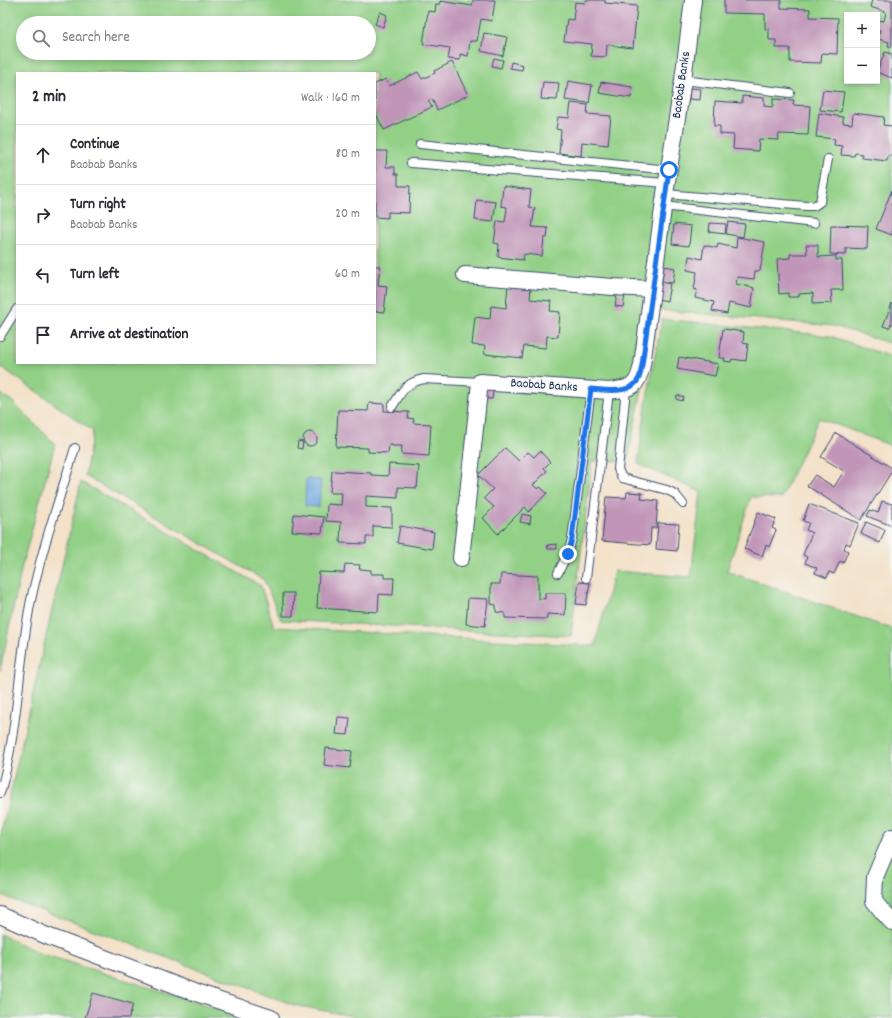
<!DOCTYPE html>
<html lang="en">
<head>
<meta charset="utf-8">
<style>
  :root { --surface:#fff; --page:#f2f2f3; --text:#2b2b33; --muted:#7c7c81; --line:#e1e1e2 }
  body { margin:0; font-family:Dekko,sans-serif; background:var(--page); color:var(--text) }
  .controls { position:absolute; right:12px; top:12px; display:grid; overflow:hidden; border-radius:0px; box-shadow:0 2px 6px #0003 }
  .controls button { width:36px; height:36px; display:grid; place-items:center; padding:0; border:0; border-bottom:1px solid var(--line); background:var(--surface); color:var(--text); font:20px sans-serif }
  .stop { position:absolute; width:12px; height:12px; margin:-9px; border:3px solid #1a73e8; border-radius:50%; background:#fff }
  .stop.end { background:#1a73e8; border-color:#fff; box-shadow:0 1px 4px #0008 }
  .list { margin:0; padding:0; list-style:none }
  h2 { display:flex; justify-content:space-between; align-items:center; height:52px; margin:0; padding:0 16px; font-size:17px }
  h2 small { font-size:13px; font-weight:400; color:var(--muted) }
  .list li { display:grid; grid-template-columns:26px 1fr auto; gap:12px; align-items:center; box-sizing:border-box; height:60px; padding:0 16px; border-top:1px solid var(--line) }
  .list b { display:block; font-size:15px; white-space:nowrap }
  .list p { margin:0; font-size:13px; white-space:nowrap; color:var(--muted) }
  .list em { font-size:13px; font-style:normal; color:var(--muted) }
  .icon { flex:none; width:22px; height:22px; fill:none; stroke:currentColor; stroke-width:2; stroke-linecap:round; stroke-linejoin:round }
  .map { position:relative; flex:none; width:892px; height:1018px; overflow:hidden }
  .search { position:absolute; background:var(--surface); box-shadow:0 2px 6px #0003; left:16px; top:16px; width:360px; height:44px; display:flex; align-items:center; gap:10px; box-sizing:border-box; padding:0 14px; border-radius:22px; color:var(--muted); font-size:15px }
  .panel { position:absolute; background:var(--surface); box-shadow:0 2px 6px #0003; left:16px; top:72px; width:360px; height:292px; border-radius:0px }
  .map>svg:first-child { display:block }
  .green { fill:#92d086; stroke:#568072; fill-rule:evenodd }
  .water { fill:#6fa9df; stroke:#456c9e }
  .building { fill:#c095b8 }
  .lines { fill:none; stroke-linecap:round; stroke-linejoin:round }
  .lane-casing { stroke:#3b4a6e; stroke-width:10 }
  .street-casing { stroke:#3b4a6e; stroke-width:18 }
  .lane { stroke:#fff; stroke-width:8 }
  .street { stroke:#fff; stroke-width:16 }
  .route { stroke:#1a73e8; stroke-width:5 }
  .labels { text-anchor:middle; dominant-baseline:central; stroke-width:3.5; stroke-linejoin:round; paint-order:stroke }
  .street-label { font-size:13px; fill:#1b2f5e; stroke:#f6f6f2 }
</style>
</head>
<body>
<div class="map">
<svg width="892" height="1018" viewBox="0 0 892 1018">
  <rect width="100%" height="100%" fill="#f6f6f2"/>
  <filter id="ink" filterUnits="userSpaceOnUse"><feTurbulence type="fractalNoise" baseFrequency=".025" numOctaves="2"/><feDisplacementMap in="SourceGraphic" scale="8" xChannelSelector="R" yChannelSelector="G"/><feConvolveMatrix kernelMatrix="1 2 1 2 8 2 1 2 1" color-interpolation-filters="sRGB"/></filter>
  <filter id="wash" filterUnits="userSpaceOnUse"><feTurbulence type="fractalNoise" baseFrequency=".012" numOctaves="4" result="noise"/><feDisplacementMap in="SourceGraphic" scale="16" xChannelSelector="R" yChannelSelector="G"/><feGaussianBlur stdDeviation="0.9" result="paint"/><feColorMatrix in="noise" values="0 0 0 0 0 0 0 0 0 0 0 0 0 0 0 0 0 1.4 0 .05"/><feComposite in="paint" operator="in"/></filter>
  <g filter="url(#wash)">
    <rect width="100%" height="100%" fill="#f3e1c8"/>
    <g class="green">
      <path d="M0,0h892v344l-58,-18 -175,-16 -32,151h-35l-21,175 -290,-16 -17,-40 -179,-104 8,-45 -93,-65zM847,15h30v66h-30zM23,23h346v30h-346zM17,73h358v290h-358z"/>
      <polygon points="662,319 830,336 892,357 892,446 819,418 781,498 751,497 727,571 892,629 892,1018 361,1018 294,1005 0,895 0,839 81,482 261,586 274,627 595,646 614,571 691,577 701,492 638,464 647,398"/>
      <polygon points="0,393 13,402 55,444 22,566 0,671"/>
      <polygon points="0,934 39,953 248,1018 0,1018"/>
    </g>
    <polygon class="water" points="306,479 321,480 319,507 305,506"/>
    <g id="blocks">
      <g class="building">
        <polygon points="473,0 495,0 492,21 481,19 477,41 470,41 468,56 460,54 460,60 448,59 450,48 423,44 428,11 435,12 436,4 440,4 440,1 472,6"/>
        <polygon points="586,0 605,0 605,3 637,6 633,48 607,45 606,57 591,56 592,44 564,41 567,19 573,20 575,2 585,3"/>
        <polygon points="724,0 781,0 781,8 810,9 810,17 838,18 837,54 822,53 821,63 790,62 790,48 776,48 776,40 769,40 769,29 765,29 765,14 724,13"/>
        <polygon points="872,0 892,0 892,47 888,46 889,42 878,39 880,30 877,29 878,20 884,21 886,12 870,7"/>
        <polygon points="380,12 387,15 383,27 375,24"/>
        <polygon points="484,33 507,37 503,56 481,51"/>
        <polygon points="885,52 892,54 892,78 877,72"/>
        <polygon points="494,58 503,60 501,68 492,66"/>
        <polygon points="452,62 468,95 437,110 432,99 428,101 432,107 384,130 375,112 375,84 386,79 389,86 418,72 422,79 435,73 434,71"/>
        <polygon points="511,62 523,65 522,70 510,68"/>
        <polygon points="568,81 592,85 589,103 565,100"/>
        <polygon points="543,82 559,83 557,100 541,99"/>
        <polygon points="601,82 632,87 631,98 599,93"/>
        <polygon points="690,88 701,89 700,100 689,99"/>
        <polygon points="823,90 844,92 841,112 820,110"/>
        <polygon points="742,96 764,98 764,106 773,107 773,99 794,100 793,105 810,106 808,135 779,134 778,140 759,139 758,151 733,149 734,135 720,134 720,126 714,126 715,101 742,103"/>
        <polygon points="571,103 588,105 587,114 611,116 608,145 582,142 581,156 559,153 561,130 556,129 558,117 569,118"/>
        <polygon points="819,113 843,117 843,123 852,124 853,113 884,117 883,125 892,126 892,156 888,156 887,161 862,158 862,154 855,153 854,156 841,155 842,146 834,145 835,139 816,137"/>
        <polygon points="375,151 387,151 386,167 395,167 395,174 398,174 398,186 410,186 409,213 388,212 388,218 375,217"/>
        <polygon points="503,186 531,190 529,207 535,208 532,227 548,228 547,238 544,238 542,256 524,254 523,260 498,257 499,244 494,243 497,221 505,222 507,207 501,206"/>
        <polygon points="892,190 892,235 876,229"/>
        <polygon points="477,200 496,202 493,222 475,220"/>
        <polygon points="728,222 745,224 743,237 726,234"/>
        <polygon points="710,223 726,224 725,234 709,232"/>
        <polygon points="674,224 691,226 689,246 672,244"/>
        <polygon points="831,225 868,226 867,249 846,248 846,255 830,254"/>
        <polygon points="737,237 765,242 760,271 755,271 754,279 737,277 736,284 754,288 751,308 729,303 727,314 712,311 714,302 695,298 697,290 694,289 697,272 687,270 689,256 702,259 704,245 717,248 718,244 736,248"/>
        <polygon points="806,245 818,245 818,257 836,256 836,260 842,260 843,290 831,290 832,303 813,304 813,293 799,294 799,297 788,297 788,293 779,294 777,259 790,258 790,254 807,254"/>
        <polygon points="375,266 380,266 378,285 387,286 384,312 375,311"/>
        <polygon points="664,266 675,268 673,283 662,281"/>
        <polygon points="660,282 670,284 667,301 658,299"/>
        <polygon points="508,284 531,286 530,299 551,301 550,311 560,312 558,337 547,336 546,348 524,346 522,358 484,354 485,346 472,345 475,317 490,319 491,306 506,308"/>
        <polygon points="617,294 625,295 623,307 615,306"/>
        <polygon points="892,303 892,325 891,324 889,328 883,326"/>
        <polygon points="723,329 744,332 743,343 748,344 746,361 732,359 731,362 724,361 725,358 719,358"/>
        <polygon points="679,357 718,364 715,376 677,369"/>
        <polygon points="482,384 494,385 492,399 481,398"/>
        <polygon points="677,395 684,397 682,401 676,399"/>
        <polygon points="369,403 384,404 384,411 409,412 408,418 414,419 413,423 431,424 429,456 401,454 402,446 392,446 392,445 389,445 388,453 368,452 368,448 336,447 338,410 368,411"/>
        <circle cx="310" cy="439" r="7"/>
        <polygon points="836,433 892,468 892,471 861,520 807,486 815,475 834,487 844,471 821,457"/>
        <polygon points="298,441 303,442 302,449 297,448"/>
        <polygon points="505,448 519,461 528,452 534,457 540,451 550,462 544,468 547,471 533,485 538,489 540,487 547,493 529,512 525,507 498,534 483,518 494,507 484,498 493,489 478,475"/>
        <polygon points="389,464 419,466 417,488 398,487 398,498 366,496 366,507 392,508 392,527 373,526 373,537 366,537 366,544 340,543 341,522 326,521 327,504 341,505 342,493 330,493 332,471 371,473 371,475 388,476"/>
        <polygon points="627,492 642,493 641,499 658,501 656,528 651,528 650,545 602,541 606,497 626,498"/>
        <polygon points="882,501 892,504 892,526 867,516 870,510 878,513"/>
        <polygon points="809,504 859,523 850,545 846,543 844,549 848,551 843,563 840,561 834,574 829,572 827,578 815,573 817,568 805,563 807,557 803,555 812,533 806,530 809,523 803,521"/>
        <polygon points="758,512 776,519 772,528 776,530 769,547 766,545 762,556 744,549"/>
        <polygon points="294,514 324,517 322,533 292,531"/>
        <polygon points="522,514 531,516 530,524 520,522"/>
        <polygon points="866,522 885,530 880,543 861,534"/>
        <polygon points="658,523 679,524 677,551 656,549"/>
        <polygon points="400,526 434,532 432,549 397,543"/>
        <polygon points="557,544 557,549 548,549 547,545"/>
        <polygon points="345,564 360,565 359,569 371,570 371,574 384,574 384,578 394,578 393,595 379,594 378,612 317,608 319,572 344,573"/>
        <polygon points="501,574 538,576 538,598 545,599 545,593 566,593 565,615 547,614 547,619 505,618 505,613 496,612 496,605 491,604 491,584 500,584"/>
        <polygon points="579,582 590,583 586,605 576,604"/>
        <polygon points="283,593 294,593 293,616 283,616"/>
        <polygon points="468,598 488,599 485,626 466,624"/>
        <polygon points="338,717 350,718 348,735 336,734"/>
        <polygon points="326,748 352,751 350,768 324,765"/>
        <polygon points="93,993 133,1004 129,1018 85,1018"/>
      </g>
    </g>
  </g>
  <g filter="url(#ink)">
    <use href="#blocks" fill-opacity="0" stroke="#3b4a6e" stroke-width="1"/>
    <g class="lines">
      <g class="lane-casing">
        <g id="lane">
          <polyline points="683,80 790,93"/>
          <polyline points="420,144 669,170"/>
          <polyline points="411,163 666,183"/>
          <polyline points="665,194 806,206 814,206 820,202 828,159"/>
          <polyline points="663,206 814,223"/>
          <polyline points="0,336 17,309"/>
          <polyline points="626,389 618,469 622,478 667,490 675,494 683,504"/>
          <path d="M392,407c10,-16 13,-24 32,-28l56,3"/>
          <polyline points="558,573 568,553 572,539 591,389"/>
          <polyline points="586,578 609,391"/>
          <path d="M0,793c18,-61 18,-126 30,-188 11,-54 29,-105 45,-157"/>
        </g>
      </g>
      <g class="street-casing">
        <g id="street">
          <polyline points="465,275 613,287 652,289"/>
          <path d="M461,558l19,-176 129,9c22,-3 28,-2 33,-26l23,-171 18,-114 10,-80"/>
          <polyline points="892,837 875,877 874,901 882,911 892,922"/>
          <polyline points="0,915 47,936 196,993 271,1018"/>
        </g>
      </g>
      <use href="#lane" class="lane"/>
      <use href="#street" class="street"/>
    </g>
  </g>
  <g class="lines" filter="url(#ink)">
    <path class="route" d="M568,554l4,-15 19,-150c14,1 41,6 48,-11 2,-4 2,-9 3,-13l27,-195"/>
  </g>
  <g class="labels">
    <g class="street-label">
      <text transform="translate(682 85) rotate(-82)">Baobab Banks</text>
      <text transform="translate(544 386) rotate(4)">Baobab Banks</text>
    </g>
  </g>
</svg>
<div class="controls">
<button>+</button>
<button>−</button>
</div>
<div class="stop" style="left:669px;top:170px"></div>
<div class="stop end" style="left:568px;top:554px"></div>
<div class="search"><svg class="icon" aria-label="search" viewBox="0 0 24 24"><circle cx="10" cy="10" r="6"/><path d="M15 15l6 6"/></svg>Search here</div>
<section class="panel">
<h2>2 min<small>Walk · 160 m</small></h2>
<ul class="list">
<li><svg class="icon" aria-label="ahead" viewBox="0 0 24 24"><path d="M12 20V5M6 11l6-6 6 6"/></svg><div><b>Continue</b><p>Baobab Banks</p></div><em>80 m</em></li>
<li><svg class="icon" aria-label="right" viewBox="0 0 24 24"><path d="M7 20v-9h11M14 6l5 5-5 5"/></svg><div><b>Turn right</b><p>Baobab Banks</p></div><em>20 m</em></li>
<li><svg class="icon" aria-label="left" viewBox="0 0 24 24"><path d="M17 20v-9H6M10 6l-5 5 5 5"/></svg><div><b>Turn left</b></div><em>60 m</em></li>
<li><svg class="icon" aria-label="arrive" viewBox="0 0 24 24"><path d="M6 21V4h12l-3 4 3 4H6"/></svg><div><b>Arrive at destination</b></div></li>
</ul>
</section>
</div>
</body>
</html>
